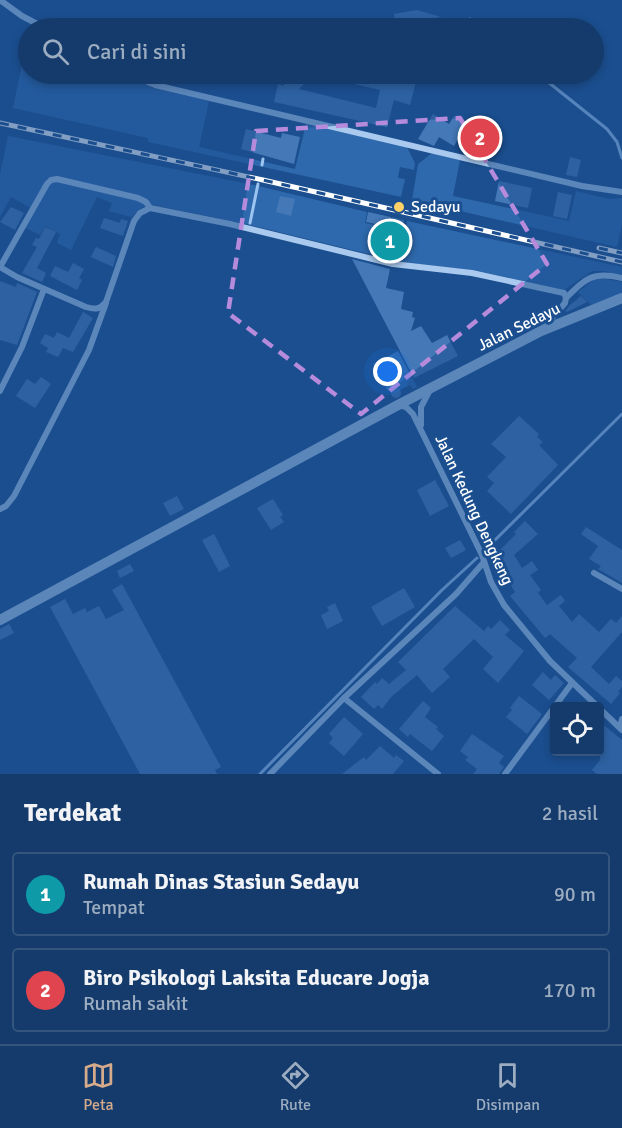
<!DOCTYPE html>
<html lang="id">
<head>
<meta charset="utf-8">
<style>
  :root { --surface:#143b6b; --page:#214673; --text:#f1f3f6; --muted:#9dadc1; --line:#33557e; --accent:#d6ab8b }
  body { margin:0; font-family:Signika,sans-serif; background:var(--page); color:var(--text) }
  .controls { position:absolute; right:18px; bottom:18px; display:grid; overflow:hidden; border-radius:6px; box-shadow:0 3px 9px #0003 }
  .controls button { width:54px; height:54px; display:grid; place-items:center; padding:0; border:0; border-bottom:2px solid var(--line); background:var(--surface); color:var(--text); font:30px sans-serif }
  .you { position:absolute; left:388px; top:372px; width:21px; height:21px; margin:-15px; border:4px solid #fff; border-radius:50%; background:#1a73e8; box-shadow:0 0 0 9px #1a73e833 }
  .badge { display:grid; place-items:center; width:39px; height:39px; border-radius:50%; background:var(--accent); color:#fff; font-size:20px; font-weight:700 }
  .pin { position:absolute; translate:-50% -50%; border:3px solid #fff; box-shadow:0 2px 6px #0006 }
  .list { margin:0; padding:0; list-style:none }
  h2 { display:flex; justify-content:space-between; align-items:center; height:78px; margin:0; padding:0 24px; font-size:26px }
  h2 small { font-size:20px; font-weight:400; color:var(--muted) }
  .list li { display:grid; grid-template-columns:39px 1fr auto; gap:18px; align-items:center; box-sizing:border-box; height:84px; margin:0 12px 12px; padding:0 12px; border:2px solid var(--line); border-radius:6px }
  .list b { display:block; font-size:22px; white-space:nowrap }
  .list p { margin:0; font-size:20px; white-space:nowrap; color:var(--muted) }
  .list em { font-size:20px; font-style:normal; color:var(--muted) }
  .icon { flex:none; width:33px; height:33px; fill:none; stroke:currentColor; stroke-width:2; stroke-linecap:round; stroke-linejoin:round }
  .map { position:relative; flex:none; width:622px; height:774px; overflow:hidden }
  .search { position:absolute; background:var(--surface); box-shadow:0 3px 9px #0003; left:18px; right:18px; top:18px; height:66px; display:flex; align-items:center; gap:15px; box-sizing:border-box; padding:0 21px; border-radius:33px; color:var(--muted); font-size:22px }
  .sheet { height:270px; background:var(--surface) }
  nav { display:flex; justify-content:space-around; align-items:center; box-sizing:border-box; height:84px; border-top:2px solid var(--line); background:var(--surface); font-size:16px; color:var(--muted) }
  nav a { display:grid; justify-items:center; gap:3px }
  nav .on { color:var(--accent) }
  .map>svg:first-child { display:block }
  .green { fill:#2e69ad }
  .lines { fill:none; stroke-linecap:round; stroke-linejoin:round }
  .stream { stroke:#9cc4f0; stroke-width:3 }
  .building { fill:#4478b7 }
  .minor { stroke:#a9c9ee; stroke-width:6 }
  .tertiary { stroke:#a9c9ee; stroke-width:10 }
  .rail-casing { stroke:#fff; stroke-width:5 }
  .rail { stroke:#1b4f8f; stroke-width:3; stroke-dasharray:9; stroke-linecap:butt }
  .marked { fill:none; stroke:#b68bdc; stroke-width:4.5; stroke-dasharray:12 8; stroke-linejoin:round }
  .poi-dot { fill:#ffd166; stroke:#1b4f8f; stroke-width:2 }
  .labels { text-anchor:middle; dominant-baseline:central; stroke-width:6; stroke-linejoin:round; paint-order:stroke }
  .poi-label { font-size:16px; fill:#fff; stroke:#1b4f8f; text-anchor:start }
  .street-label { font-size:16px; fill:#fff; stroke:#1b4f8f }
</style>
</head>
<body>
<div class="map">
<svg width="622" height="774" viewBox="0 0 622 774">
  <rect width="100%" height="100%" fill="#1b4f8f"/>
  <g class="green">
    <polygon points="28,35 28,74 121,74 153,88 209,101 199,147 295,169 306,124 407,147 415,163 414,170 400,167 398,178 405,179 401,197 148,142 148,138 13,108"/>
    <polygon points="8,136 254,185 367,212 365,223 390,228 392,217 404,220 403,235 378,229 374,246 399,252 397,261 246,224 153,205 144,206 131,217 109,211 112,203 97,197 71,250 57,243 60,234 45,226 40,235 24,227 34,210 11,197 0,217 0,175"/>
    <polygon points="432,153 460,160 453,196 569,221 576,191 609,199 622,198 622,225 617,247 412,200 418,164"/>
    <polygon points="407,221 622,267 622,275 604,271 592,271 564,290 478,271 400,262 406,235"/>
    <polygon points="595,279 606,279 622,282 622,293 591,305 578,292"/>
    <polygon points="398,351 417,387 413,389 410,385 399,390 397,387 388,391 373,364"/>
  </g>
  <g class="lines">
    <g class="stream">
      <polyline points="465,21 470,19 483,28"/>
      <polyline points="538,74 607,129 617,142 622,158"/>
      <polyline points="262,165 263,159"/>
      <polyline points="250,223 258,184"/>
      <polyline points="487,548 622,414"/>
      <polyline points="260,774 442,590 477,558"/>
    </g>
  </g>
  <g class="building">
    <polygon points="417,10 441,17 434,18 431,28 415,28 417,20 395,23 394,14"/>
    <polygon points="294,74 313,74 299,89 376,108 380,90 320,76 320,74 418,74 410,105 394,100 387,127 274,102 278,84 283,86"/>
    <polygon points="433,114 449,124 454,116 467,124 454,146 439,137 434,146 418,139"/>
    <polygon points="246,129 281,138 282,133 300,137 294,164 241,149"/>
    <polygon points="570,157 581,160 577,177 566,175"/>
    <polygon points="499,181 532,188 528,208 495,201"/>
    <polygon points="558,192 572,195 567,219 553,216"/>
    <polygon points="280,196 295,199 291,216 276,212"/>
    <polygon points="11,207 24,213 15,230 0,222"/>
    <polygon points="368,212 391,217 388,232 403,235 399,251 380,247 382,242 376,241 380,225 366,222"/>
    <polygon points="104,218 120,223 121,219 128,221 123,236 100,228"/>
    <polygon points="45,227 56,232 37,268 46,273 42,282 22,273 37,247 32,245 36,238 39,239"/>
    <polygon points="96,247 116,256 113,267 91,257"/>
    <polygon points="352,259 390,269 386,288 404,292 401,309 413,312 412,317 415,318 411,331 421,326 432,343 447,335 458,356 414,378"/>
    <polygon points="73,263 84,269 79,278 82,280 77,290 50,276 55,266 68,272"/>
    <polygon points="0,281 16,287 17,283 37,292 17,345 0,340"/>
    <polygon points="581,296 587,302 567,312 565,311 570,305"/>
    <polygon points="83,312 93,318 73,352 63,348 58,357 46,352 48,348 40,343 45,334 54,338 57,332 69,338"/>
    <polygon points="41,377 51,384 35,408 16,396 27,379 35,384"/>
    <circle cx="396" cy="393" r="5"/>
    <polygon points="519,416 539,434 537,437 543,442 539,445 558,465 511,514 487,491 494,483 487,477 506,457 491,444"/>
    <polygon points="435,480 449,506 430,516 417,490"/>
    <polygon points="177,496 184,509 170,516 163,503"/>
    <polygon points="273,499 283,515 280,517 284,522 271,530 257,508"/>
    <polygon points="525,521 538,534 514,555 522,568 532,561 538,570 530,575 541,590 538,593 547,605 561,595 565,601 559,606 572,622 579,614 599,632 611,619 616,623 622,616 622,632 591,667 609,684 616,676 622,681 622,687 618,692 620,693 611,704 568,667 577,658 550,634 545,638 510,596 515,592 493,557 516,534 514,532"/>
    <polygon points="586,527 622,550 622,583 598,569 601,566 589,559 598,546 581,534"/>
    <polygon points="214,534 230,566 219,572 202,540"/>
    <polygon points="460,540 466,550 451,558 445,548"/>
    <polygon points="130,564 134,571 120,578 117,571"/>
    <polygon points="122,584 221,767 215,770 217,774 140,774 50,607 65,599 73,614 85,608 87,612 99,606 106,619 124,610 112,590"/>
    <polygon points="404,588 415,607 382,626 371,607"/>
    <polygon points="335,603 343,621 327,629 321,615 329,611 327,607"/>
    <polygon points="455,606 484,631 488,626 491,629 500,620 510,630 505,635 524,651 498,683 483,669 493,657 474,639 443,669 450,677 432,693 417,675 391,697 382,709 378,705 374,709 361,697 375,682 377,684 382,678 389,684 406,670 398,662"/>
    <polygon points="9,624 14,633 0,640 0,629"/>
    <polygon points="543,672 551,680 555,675 564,683 549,700 532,685"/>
    <polygon points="519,696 542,714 527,734 506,717 512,710 510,708"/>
    <polygon points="423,701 431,708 425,717 438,727 436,729 444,736 432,751 410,734 408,737 399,729"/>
    <polygon points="344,717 363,734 344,756 329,743 333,738 329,734"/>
    <polygon points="600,722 622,740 622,774 597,774 592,770 600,760"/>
    <polygon points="472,734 504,756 499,763 504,767 499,774 473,774 477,769 465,760 468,757 460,751"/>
    <polygon points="380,746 394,758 396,755 404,761 393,774 342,774 364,757 366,760"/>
  </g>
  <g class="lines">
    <g class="minor">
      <polyline points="0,0 22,16 45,28"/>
      <polyline points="129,74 155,85 582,186 622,192"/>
      <path d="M150,208l-4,-6 -8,-4 -81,-19 -6,1 -4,4 -47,83 17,10 69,30c10,3 14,2 20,-5l28,-81 6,-8 10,-5 80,16 163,40 79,9 92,20 2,5 -1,5 -21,24"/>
      <path d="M566,298c20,-20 27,-27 56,-20"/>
      <polyline points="0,391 22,347 44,289"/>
      <polyline points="398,405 406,407 413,414 482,555 491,582 504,605 550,661 597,706"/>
      <polyline points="421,425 421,407 430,390"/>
      <polyline points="0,509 6,506 14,496 89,350 106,303"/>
      <polyline points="594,573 622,589"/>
      <polyline points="344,698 438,774"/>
      <polyline points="600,709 622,730"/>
      <polyline points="620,728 622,719"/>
      <polyline points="270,774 344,698 456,594 484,562"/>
      <polyline points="505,774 572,683"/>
    </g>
    <polyline class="tertiary" points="0,620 398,405 541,331 622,298"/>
    <g class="rail-casing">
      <g id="rail">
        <polyline points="0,123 263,180 622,262"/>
        <polyline points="599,248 622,253"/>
      </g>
    </g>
    <use href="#rail" class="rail"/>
  </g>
  <path d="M0 0H622V774H0ZM460,118l87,146 -186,150 -133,-101 28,-182z" fill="#1b4f8f" fill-opacity=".55" fill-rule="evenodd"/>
  <path class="marked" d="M460,118l87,146 -186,150 -133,-101 28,-182z"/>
  <circle class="poi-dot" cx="399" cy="207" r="6"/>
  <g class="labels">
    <g class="poi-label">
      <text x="411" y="207">Sedayu</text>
    </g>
    <g class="street-label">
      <text transform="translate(519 327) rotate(-26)">Jalan Sedayu</text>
      <text transform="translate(474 510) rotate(65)">Jalan Kedung Dengkeng</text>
    </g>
  </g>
</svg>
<div class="controls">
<button><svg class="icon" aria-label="locate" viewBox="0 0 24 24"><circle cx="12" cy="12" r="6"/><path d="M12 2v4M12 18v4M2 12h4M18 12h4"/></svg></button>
</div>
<div class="you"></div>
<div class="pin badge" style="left:390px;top:241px;background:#0f9aa8">1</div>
<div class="pin badge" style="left:480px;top:138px;background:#e0444e">2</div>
<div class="search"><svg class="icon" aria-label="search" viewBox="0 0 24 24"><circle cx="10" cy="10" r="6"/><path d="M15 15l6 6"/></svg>Cari di sini</div>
</div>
<section class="sheet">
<h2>Terdekat<small>2 hasil</small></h2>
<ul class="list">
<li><span class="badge" style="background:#0f9aa8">1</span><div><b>Rumah Dinas Stasiun Sedayu</b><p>Tempat</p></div><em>90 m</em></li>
<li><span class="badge" style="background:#e0444e">2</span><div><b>Biro Psikologi Laksita Educare Jogja</b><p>Rumah sakit</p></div><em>170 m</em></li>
</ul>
</section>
<nav>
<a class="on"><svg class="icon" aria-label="map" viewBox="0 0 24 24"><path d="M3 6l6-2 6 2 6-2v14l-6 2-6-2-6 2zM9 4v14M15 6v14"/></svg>Peta</a>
<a><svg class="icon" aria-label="directions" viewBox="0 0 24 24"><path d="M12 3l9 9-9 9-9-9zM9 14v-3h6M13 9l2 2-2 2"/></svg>Rute</a>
<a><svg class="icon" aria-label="saved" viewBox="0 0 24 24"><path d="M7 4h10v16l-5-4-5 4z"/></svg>Disimpan</a>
</nav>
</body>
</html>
